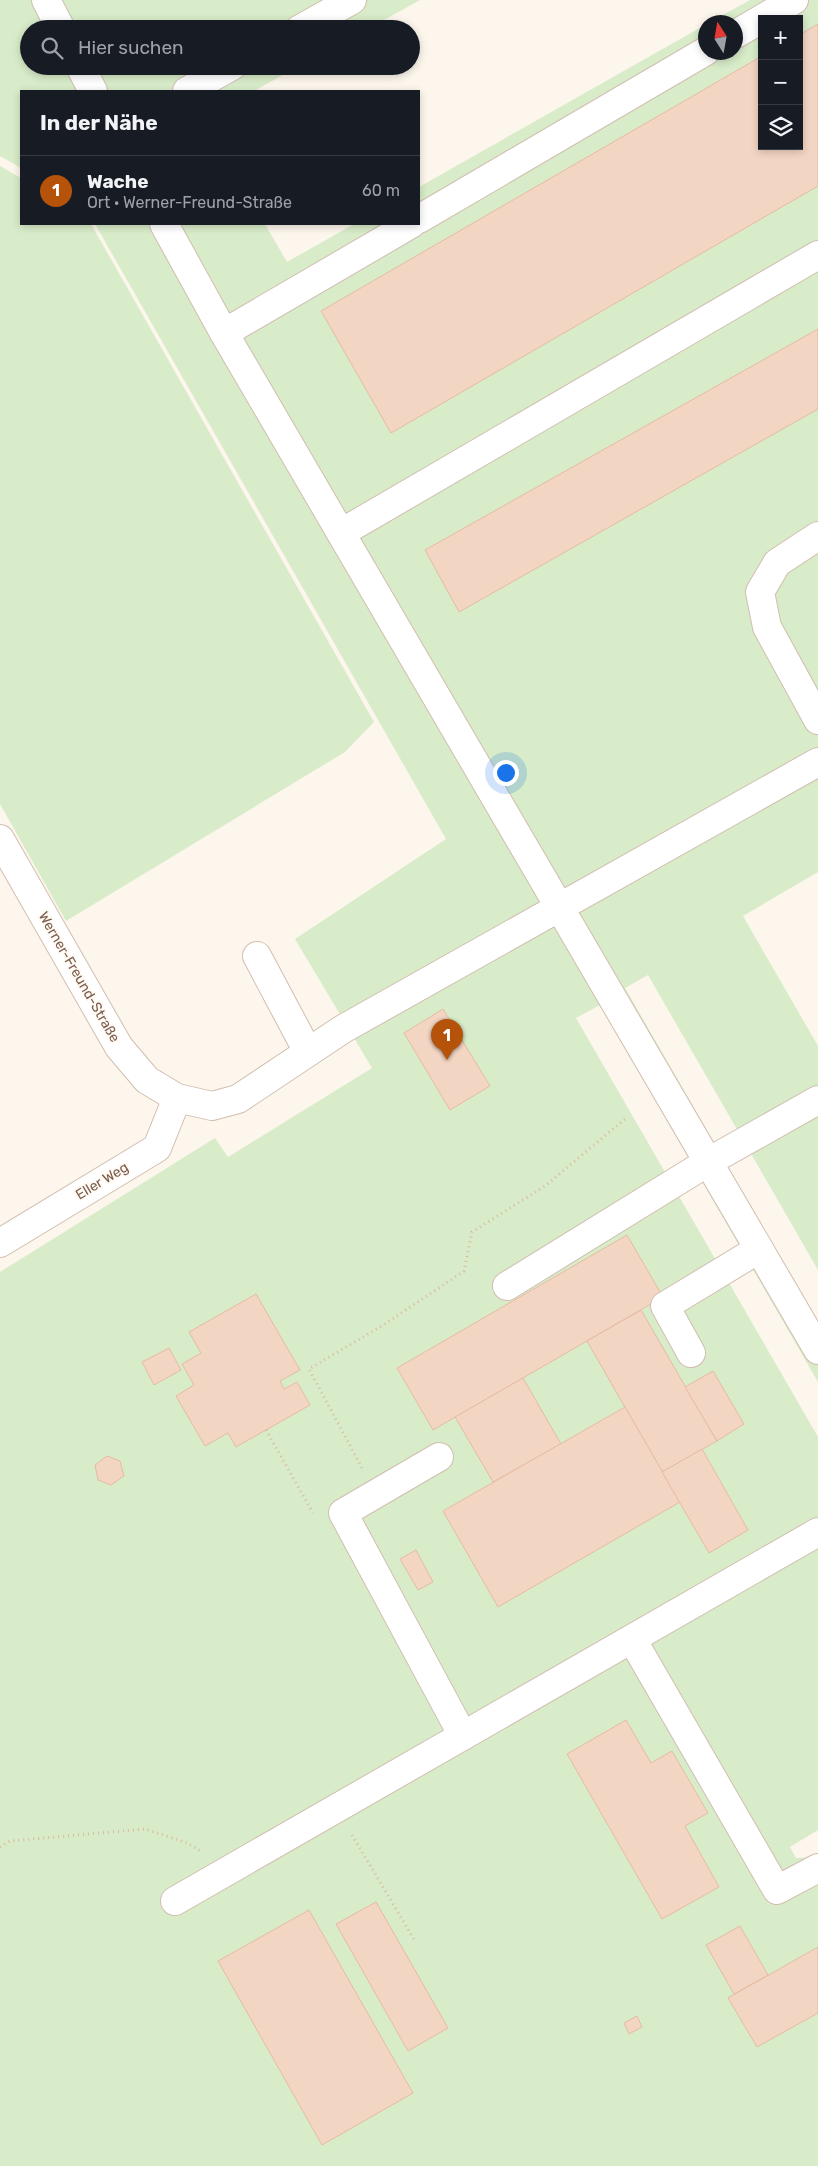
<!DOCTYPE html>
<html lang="de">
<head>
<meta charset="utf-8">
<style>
  :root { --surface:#171b24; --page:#242831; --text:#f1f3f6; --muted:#9ea1a6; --line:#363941; --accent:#b45309 }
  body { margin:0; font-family:Rubik,sans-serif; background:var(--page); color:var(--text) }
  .controls { position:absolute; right:15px; top:15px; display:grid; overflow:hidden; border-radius:0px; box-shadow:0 2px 8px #0003 }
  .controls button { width:45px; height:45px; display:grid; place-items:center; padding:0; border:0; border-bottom:1px solid var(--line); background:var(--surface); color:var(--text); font:25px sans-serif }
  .compass { position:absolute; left:698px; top:15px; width:45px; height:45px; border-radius:50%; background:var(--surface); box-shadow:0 2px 8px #0003; rotate:349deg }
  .you { position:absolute; left:505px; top:772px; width:18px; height:18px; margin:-12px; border:4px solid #fff; border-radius:50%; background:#1a73e8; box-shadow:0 0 0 8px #1a73e833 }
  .badge { display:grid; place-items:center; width:32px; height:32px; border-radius:50%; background:var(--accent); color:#fff; font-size:16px; font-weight:700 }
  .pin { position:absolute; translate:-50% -41px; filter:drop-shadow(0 1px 2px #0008) }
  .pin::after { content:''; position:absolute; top:26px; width:18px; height:15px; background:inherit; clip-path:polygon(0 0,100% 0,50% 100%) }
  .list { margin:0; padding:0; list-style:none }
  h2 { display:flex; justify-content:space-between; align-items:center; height:65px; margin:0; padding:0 20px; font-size:21px }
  h2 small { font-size:16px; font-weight:400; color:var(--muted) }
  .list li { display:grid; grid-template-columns:32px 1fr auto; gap:15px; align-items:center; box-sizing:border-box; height:70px; padding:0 20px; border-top:1px solid var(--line) }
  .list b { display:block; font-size:19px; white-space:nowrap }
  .list p { margin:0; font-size:16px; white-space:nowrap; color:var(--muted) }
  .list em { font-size:16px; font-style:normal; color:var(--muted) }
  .icon { flex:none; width:28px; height:28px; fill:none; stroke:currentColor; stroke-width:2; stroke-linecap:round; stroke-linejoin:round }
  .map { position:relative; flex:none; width:818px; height:2166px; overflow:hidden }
  .search { position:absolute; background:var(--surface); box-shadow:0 2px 8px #0003; left:20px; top:20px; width:400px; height:55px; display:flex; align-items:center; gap:12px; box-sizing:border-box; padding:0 18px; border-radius:28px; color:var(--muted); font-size:19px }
  .panel { position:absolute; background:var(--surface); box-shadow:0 2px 8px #0003; left:20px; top:90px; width:400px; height:135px; border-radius:0px }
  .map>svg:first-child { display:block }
  .green { fill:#d8ecc9; fill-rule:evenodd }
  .building { fill:#f3d5c3; stroke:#e6bba3 }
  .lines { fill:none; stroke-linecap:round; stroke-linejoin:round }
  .minor-casing { stroke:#d1beb0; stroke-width:30 }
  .path { stroke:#d9b8a5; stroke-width:3; stroke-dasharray:1 4; stroke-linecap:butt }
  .minor { stroke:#fff; stroke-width:28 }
  .labels { text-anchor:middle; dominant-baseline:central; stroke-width:4; stroke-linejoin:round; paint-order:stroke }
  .street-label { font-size:14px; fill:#7a5c4d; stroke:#fffaf3 }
</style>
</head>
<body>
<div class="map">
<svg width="818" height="2166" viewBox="0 0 818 2166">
  <rect width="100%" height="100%" fill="#fdf6ec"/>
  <g class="green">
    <polygon points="0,0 420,0 368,29 29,29 29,66 299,66 254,91 21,91 21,168 0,156"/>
    <path d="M750,0h68v872l-75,44 75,130v224l-170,-295 -23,13 193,335v59l-218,-377 -24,13 242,419v393l-28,17 6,11 22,-1v309h-818v-894l215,-134 13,19 144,-89 -77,-129 151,-100 -351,-615h170l22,38 67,-38h65v-37l286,-162 1,27h30v-30h-26zM762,19h37v127h-37z"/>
    <polygon points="0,166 21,178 21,224 91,224 374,722 345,752 66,921 0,804"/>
  </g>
  <g class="building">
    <polygon points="818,24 818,186 391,433 321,311 762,56 762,146 799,146 799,35"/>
    <polygon points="818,329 818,409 459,612 425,550"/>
    <polygon points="443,1009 490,1086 450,1110 404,1033"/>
    <polygon points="627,1235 663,1297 433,1430 397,1368"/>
    <polygon points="256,1294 300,1370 280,1381 284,1389 297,1382 310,1405 236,1447 228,1433 205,1446 176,1396 194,1385 182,1364 201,1353 189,1332"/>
    <polygon points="641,1310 717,1441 662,1472 587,1341"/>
    <polygon points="169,1348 181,1370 154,1385 142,1362"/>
    <polygon points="713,1371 744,1424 717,1441 685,1387"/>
    <polygon points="523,1378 561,1444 493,1482 455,1417"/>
    <polygon points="625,1407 680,1502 498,1607 443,1511"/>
    <polygon points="702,1449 748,1530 709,1553 662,1472"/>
    <polygon points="107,1456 120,1461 124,1476 111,1485 98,1480 95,1465"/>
    <polygon points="416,1550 433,1582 418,1590 400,1559"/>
    <polygon points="626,1720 651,1763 672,1751 708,1813 685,1826 719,1887 662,1919 567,1754"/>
    <polygon points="376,1902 448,2028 408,2051 336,1924"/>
    <polygon points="309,1910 413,2093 322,2145 218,1961"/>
    <polygon points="740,1926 768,1975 734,1994 706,1945"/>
    <polygon points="818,1947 818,2013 757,2047 728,1998"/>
    <polygon points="637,2016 642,2027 629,2034 624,2023"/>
  </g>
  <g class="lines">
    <g class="minor-casing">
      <g id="minor">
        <polyline points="46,0 61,29"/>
        <polyline points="300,29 352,0"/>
        <polyline points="736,34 794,0"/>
        <polyline points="80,66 93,91"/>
        <polyline points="187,91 232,66"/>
        <polyline points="419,219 706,51"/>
        <polyline points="164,224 224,333 818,1350"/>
        <polyline points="224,333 411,224"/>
        <polyline points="341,533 818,255"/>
        <polyline points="818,536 777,563 760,592 767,627 818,720"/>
        <polyline points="0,839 119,1047 147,1080 177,1098 212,1106 238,1099 343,1029 818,762"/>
        <polyline points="257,956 308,1052"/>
        <polyline points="0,1243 157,1148 177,1098"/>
        <polyline points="507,1286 708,1162 818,1100"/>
        <polyline points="691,1353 665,1306 759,1249"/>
        <polyline points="439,1457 343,1513 463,1736"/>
        <polyline points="632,1639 777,1890 818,1868"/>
        <polyline points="175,1901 818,1532"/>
      </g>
    </g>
    <g class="path">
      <polyline points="266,1430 313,1513"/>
      <polyline points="362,1468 309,1369 385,1324 464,1271 472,1232 545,1186 625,1119"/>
      <polyline points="352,1835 415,1941"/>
      <polyline points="0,1847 10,1841 145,1829 187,1843 201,1851"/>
    </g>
    <use href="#minor" class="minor"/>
  </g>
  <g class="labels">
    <g class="street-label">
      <text transform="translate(79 977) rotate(60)">Werner-Freund-Straße</text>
      <text transform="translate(102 1181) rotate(-31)">Eller Weg</text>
    </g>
  </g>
</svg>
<div class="controls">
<button>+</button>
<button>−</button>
<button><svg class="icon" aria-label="layers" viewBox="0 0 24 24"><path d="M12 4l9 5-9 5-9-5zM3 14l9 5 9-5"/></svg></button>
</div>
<svg class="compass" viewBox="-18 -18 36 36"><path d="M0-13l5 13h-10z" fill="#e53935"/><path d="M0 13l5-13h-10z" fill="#9ea1a6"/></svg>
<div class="you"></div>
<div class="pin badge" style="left:447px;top:1060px">1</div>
<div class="search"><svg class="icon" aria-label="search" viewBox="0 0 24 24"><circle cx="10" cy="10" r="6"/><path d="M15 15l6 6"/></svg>Hier suchen</div>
<section class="panel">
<h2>In der Nähe<small></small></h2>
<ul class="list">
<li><span class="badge">1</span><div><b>Wache</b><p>Ort · Werner-Freund-Straße</p></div><em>60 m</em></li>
</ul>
</section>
</div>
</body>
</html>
